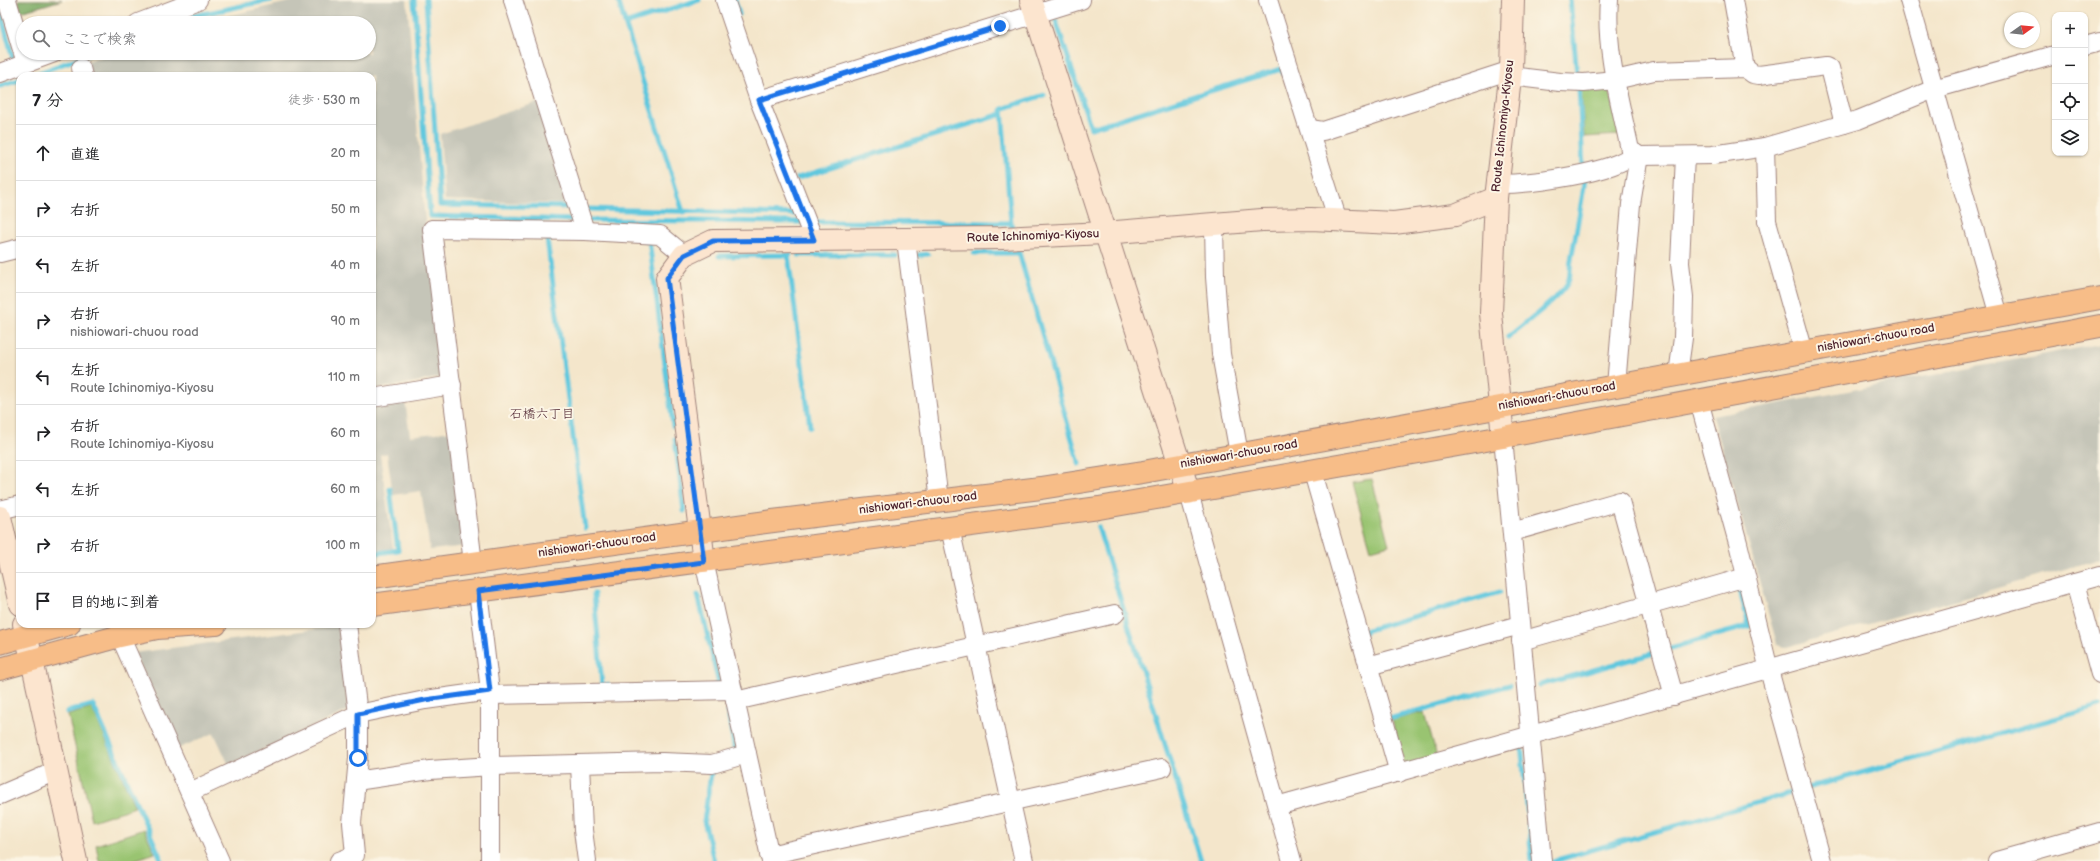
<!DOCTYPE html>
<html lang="ja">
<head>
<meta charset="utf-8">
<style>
  :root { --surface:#fff; --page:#f6f6f6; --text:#202124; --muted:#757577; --line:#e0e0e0 }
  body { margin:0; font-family:"Balsamiq Sans","Klee One",sans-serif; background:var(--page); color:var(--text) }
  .controls { position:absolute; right:12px; top:12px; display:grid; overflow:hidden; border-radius:8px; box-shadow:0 1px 3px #0004 }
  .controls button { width:36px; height:36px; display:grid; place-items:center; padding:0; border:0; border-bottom:1px solid var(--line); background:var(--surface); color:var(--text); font:20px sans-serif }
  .compass { position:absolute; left:2004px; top:12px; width:36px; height:36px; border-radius:50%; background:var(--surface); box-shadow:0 1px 3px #0004; rotate:75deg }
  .stop { position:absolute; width:12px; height:12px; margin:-9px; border:3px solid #1a73e8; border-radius:50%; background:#fff }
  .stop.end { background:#1a73e8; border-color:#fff; box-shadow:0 1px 4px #0008 }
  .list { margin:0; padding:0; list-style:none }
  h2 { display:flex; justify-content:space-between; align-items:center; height:52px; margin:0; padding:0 16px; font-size:17px }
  h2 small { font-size:13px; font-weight:400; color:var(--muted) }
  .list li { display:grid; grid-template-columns:26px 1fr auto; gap:12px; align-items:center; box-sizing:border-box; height:56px; padding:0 16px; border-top:1px solid var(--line) }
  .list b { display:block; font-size:15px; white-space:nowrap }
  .list p { margin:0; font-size:13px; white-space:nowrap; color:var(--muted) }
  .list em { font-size:13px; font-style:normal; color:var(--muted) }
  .icon { flex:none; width:22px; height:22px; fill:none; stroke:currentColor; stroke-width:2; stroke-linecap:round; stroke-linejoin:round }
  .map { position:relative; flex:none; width:2100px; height:861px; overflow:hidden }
  .search { position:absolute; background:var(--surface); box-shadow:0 1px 3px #0004; left:16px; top:16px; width:360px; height:44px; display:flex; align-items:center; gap:10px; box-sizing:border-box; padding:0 14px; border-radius:22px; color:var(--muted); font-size:15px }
  .panel { position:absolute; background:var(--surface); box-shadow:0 1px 3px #0004; left:16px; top:72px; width:360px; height:556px; border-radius:12px }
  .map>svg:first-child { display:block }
  .industrial { fill:#c5c5b8 }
  .green { fill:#99c471; stroke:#72724e }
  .forest { fill:#7aaa63; stroke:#626447 }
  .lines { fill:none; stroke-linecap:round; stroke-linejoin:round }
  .stream { stroke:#61c8de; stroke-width:5 }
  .street-casing { stroke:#9f827b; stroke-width:20 }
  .secondary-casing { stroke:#9f827b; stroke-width:24 }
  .primary-casing { stroke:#9f827b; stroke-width:24 }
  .street { stroke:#fff; stroke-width:18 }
  .secondary { stroke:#fce5cf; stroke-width:22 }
  .primary { stroke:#f7bd88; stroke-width:22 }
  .route { stroke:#1a73e8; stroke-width:5 }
  .labels { text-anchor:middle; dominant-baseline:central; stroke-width:4; stroke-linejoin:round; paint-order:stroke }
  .street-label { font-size:12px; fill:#4a1f2b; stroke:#fcf5e5 }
  .neighbourhood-label { font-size:13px; fill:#4a1f2b; stroke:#fcf5e5 }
</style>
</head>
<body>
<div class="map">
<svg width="2100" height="861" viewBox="0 0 2100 861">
  <rect width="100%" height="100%" fill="#fcf5e5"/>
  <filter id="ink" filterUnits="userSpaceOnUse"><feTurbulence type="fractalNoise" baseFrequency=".025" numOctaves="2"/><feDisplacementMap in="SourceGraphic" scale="8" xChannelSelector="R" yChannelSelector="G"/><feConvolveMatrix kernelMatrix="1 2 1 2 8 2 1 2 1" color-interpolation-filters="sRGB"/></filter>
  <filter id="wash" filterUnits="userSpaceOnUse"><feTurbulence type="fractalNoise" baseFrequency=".012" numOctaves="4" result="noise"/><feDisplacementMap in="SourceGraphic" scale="16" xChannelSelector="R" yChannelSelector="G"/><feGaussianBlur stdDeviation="0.9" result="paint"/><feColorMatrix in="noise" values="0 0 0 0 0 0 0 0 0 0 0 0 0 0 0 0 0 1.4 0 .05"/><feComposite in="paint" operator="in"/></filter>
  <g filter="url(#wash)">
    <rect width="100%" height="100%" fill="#f4e6cb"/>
    <g class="industrial">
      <polygon points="298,0 407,0 425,222 445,373 442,377 372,390 372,76 89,76 85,62 115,53 369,53 369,23 195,23"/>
      <polygon points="539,102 572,204 445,200 440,134"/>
      <polygon points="2100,344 2100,559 1783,648 1777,644 1713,416"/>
      <polygon points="405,401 410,436 453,431 467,546 430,550 421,491 393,495 387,453 380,455 393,549 372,552 372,405"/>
      <polygon points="340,626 349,710 229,765 214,733 177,749 134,653"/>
    </g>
    <g class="green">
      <polygon points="1581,88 1609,89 1621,135 1584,137"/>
      <polygon points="1372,479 1389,545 1371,550 1352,482"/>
      <polygon points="92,708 135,807 92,821 68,715"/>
      <polygon points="1425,712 1437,757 1405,767 1392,720"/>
      <polygon points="144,829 155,853 131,861 99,861 96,845"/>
    </g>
    <polygon class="forest" points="18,0 62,0 21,12"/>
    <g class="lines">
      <g class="stream">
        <polyline points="414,0 430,216 577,220"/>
        <polyline points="426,0 440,205 573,207"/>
        <polyline points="618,0 683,212"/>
        <polyline points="735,0 739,14"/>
        <polyline points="1570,0 1577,75"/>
        <polyline points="0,10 14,63"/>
        <polyline points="1056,21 1091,128 1281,69 1283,73"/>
        <polyline points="175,23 193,16 271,0"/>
        <polyline points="625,24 699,0"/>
        <polyline points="30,76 93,53"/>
        <polyline points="0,86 19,80"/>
        <polyline points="1579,88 1583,168"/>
        <polyline points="798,178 1002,114"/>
        <polyline points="589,209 796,214"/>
        <polyline points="585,220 803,222"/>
        <polyline points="811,222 1011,223 1013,233"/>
        <polyline points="1011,223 1002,109 1044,95"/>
        <polyline points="552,239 547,239 585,528"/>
        <polyline points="646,240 649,240 673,426"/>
        <polyline points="1016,242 1079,464"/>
        <polyline points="974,253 1018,253"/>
        <polyline points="788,255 810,427"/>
        <polyline points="799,255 895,255"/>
        <polyline points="919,255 928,254"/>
        <polyline points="719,256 790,255"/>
        <path d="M1508,337c17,-14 44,-33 57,-50 7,-9 4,-17 6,-27 5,-27 10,-53 14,-81"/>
        <polyline points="675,439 684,511"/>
        <polyline points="1098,527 1201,861"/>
        <polyline points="372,554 398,550 390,489"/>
        <polyline points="594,594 602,685 608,685"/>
        <polyline points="698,595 719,684 716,684"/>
        <polyline points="1365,633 1364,631 1500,592"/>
        <polyline points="1667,649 1749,626 1739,586"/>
        <polyline points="1540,685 1658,652"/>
        <polyline points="67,712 93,705 162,861"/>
        <polyline points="728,713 735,752"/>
        <polyline points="1389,719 1510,685"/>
        <polyline points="1521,743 1532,861"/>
        <polyline points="712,767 704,821 714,861"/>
        <polyline points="1807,788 2100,706"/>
        <polyline points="1553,861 1798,791"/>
      </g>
    </g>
  </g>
  <g filter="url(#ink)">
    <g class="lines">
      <g class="street-casing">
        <g id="street">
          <polyline points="7,0 26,63"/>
          <polyline points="513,0 585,231"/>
          <polyline points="725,0 759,100 814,240"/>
          <polyline points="1268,0 1338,221"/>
          <path d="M1609,0c-4,51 11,101 21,150l9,6 74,-1 52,-8 93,-27 76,-31 121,-34"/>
          <polyline points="1733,0 1745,68"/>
          <polyline points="1909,0 1999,316"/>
          <polyline points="138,23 198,0"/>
          <polyline points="2085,46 2100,42"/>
          <polyline points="81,68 83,76"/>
          <polyline points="0,73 54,53"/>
          <polyline points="1510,76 1560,82 1584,83 1615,80 1654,71 1745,68 1753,74 1759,75 1826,66 1830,68 1844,124"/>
          <polyline points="759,100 1081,0"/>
          <polyline points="1310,129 1323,131 1511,70"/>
          <polyline points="1765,147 1767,221 1804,352"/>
          <path d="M1498,184c30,0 115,-10 137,-31"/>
          <polyline points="1214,223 1215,277 1221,354 1239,454"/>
          <polyline points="906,240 939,500"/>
          <polyline points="0,253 20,248"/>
          <polyline points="1678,374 1683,338 1684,297 1680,263 1685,156"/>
          <polyline points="1616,386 1631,204 1639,156"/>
          <polyline points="372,398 452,385"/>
          <polyline points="1699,401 1738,543 1769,670 1822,861"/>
          <polyline points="1503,437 1542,861"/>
          <polyline points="1312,469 1399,773"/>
          <polyline points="1189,493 1292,861"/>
          <polyline points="0,510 20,505"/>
          <polyline points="950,528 1024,861"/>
          <polyline points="1512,532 1620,501 1674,696"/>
          <polyline points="704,561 771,861"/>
          <polyline points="473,563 432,229 585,231 660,235 684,255"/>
          <polyline points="2075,583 2100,674"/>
          <polyline points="478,591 490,691 490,861"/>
          <polyline points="120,636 220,861"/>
          <polyline points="1521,641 1746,577"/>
          <polyline points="1368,666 1520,625"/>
          <polyline points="490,695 733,690"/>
          <polyline points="735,701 1115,614"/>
          <polyline points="580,764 583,830 587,861"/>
          <polyline points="356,781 430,770 492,766 662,762 712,764 747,754"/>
          <polyline points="190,792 358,714 425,700 490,691"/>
          <polyline points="0,795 56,771"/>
          <polyline points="1277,806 2100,576"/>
          <polyline points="769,855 1162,768"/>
          <polyline points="339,861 355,855 352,823 358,758 358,714 347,624"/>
          <polyline points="1997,861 2100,832"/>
        </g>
      </g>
      <g class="secondary-casing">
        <g id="secondary">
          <polyline points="1031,0 1189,493"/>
          <polyline points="1503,437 1491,313 1496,198 1511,70 1513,0"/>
          <polyline points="0,517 20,604"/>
          <polyline points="704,561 667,278 684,255 713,241 1002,238 1104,233 1262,220 1311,219 1394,223 1455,215 1496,198"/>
          <polyline points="24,624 76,861"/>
        </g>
      </g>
      <g class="primary-casing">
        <g id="primary">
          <polyline points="372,577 773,521 1041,488 1143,472 2100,298"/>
          <polyline points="372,605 1099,508 1503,437 2100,326"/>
          <polyline points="0,643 69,624"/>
          <polyline points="0,669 120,636 157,628 216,624"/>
        </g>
      </g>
      <use href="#street" class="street"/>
      <use href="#secondary" class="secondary"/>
      <use href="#primary" class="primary"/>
    </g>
  </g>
  <g class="lines" filter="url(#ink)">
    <polyline class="route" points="358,758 358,714 425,700 490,691 478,591 704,562 667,278 684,255 713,241 814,240 759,100 1000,26"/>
  </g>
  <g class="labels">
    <g class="street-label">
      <text transform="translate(1503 126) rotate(-84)">Route Ichinomiya-Kiyosu</text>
      <text transform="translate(1033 236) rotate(-2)">Route Ichinomiya-Kiyosu</text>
      <text transform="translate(1876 338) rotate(-10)">nishiowari-chuou road</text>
      <text transform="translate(1557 396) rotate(-10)">nishiowari-chuou road</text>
      <text transform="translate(1239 454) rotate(-10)">nishiowari-chuou road</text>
      <text transform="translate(918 503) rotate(-7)">nishiowari-chuou road</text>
      <text transform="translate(597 545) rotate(-8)">nishiowari-chuou road</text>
    </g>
    <g class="neighbourhood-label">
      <text x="542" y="414">石橋六丁目</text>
    </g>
  </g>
</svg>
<div class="controls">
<button>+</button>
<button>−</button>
<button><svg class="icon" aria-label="locate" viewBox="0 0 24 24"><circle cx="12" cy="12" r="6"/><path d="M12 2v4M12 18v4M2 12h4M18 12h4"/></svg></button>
<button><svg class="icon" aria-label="layers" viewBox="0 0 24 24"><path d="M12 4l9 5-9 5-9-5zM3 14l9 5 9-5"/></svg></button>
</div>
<svg class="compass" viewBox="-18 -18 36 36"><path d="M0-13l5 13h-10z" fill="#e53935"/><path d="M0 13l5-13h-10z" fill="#757577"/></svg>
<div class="stop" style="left:358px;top:758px"></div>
<div class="stop end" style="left:1000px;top:26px"></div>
<div class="search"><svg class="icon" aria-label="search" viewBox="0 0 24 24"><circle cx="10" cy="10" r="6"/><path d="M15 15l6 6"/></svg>ここで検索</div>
<section class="panel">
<h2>7 分<small>徒歩 · 530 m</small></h2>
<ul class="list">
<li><svg class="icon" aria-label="ahead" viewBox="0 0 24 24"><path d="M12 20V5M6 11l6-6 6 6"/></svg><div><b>直進</b></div><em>20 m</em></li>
<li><svg class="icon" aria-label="right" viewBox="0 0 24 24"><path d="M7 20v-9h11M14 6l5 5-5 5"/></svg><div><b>右折</b></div><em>50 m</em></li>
<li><svg class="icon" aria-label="left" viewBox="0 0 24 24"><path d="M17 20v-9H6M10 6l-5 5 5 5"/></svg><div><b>左折</b></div><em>40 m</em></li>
<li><svg class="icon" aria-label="right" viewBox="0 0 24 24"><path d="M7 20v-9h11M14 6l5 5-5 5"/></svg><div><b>右折</b><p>nishiowari-chuou road</p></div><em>90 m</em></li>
<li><svg class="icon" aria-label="left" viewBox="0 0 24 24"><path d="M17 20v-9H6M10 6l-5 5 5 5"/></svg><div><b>左折</b><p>Route Ichinomiya-Kiyosu</p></div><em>110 m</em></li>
<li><svg class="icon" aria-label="right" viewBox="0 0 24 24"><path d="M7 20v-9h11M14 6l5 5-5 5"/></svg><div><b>右折</b><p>Route Ichinomiya-Kiyosu</p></div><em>60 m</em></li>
<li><svg class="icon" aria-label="left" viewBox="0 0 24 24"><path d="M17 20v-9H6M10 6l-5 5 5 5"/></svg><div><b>左折</b></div><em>60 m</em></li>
<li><svg class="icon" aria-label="right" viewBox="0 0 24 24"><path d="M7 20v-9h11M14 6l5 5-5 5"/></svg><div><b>右折</b></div><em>100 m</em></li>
<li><svg class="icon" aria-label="arrive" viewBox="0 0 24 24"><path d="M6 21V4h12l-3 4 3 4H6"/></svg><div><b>目的地に到着</b></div></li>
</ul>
</section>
</div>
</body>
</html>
